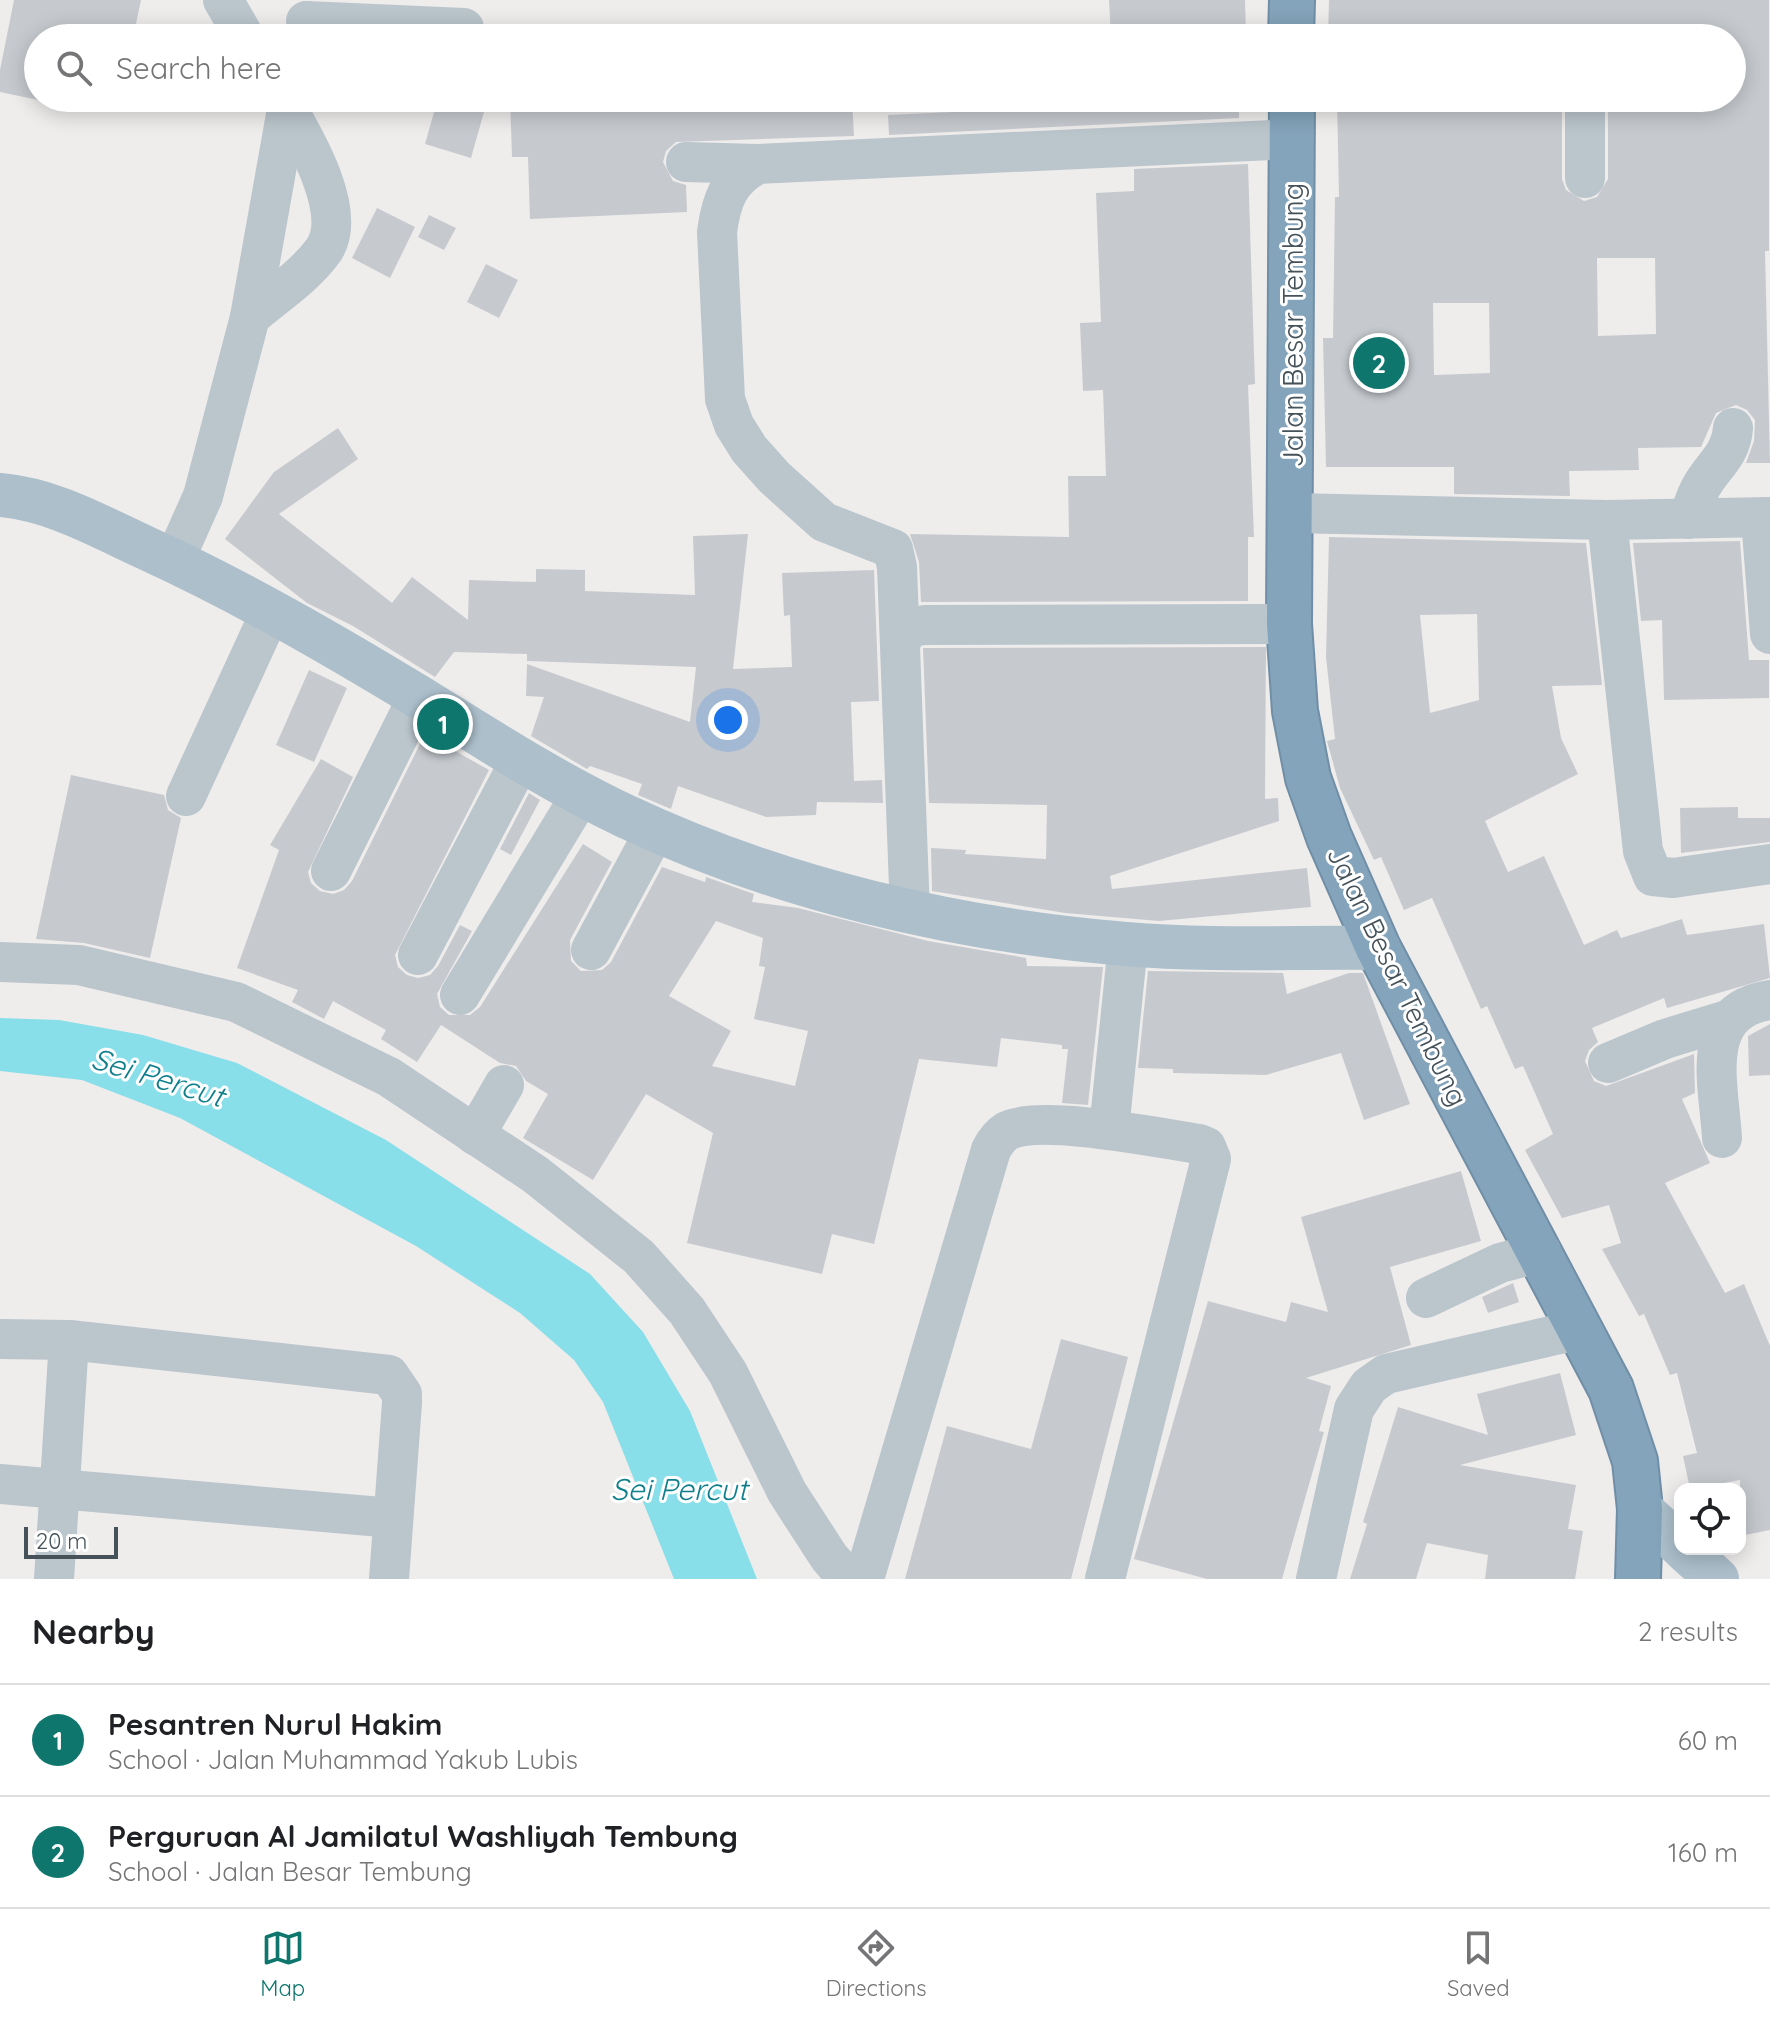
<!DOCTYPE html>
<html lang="en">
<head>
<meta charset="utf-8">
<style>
  :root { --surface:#fff; --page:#f6f6f6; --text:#202124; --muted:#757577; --line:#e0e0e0; --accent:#0f766e }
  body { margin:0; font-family:Quicksand,sans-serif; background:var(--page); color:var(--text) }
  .controls { position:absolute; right:24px; bottom:24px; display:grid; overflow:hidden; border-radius:16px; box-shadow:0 4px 20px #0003 }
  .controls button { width:72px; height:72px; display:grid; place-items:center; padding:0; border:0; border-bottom:2px solid var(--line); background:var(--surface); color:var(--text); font:40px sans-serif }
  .scale { position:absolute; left:24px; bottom:20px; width:94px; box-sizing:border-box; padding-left:8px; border:4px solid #455259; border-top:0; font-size:22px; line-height:28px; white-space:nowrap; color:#455259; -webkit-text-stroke:6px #fff; paint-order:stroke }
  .you { position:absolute; left:728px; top:720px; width:28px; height:28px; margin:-20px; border:6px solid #fff; border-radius:50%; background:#1a73e8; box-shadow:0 0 0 12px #1a73e833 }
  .badge { display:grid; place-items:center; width:52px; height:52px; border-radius:50%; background:var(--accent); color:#fff; font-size:26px; font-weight:700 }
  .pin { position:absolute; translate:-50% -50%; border:4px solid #fff; box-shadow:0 2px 8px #0006 }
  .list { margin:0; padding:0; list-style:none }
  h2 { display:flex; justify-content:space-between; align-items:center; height:104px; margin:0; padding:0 32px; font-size:34px }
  h2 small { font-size:26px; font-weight:400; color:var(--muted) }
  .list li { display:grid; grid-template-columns:52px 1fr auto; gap:24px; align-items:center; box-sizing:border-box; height:112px; padding:0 32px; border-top:2px solid var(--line) }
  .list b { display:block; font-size:30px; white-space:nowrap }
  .list p { margin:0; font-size:26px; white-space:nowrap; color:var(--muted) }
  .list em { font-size:26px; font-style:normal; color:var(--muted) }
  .icon { flex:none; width:44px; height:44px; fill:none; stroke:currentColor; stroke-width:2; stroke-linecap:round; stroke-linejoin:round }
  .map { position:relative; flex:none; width:1770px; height:1579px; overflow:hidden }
  .search { position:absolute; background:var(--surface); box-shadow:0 4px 20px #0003; left:24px; right:24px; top:24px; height:88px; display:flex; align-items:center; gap:20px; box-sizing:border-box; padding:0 28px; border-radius:44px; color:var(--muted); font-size:30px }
  .sheet { height:328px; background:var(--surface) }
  nav { display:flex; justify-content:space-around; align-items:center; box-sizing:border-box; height:112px; border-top:2px solid var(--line); background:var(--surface); font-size:22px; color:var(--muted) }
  nav a { display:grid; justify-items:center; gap:4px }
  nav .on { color:var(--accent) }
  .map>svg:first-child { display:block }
  .water { fill:#88dfe9 }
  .building { fill:#c6cacf; fill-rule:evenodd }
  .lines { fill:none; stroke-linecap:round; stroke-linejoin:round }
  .highway-casing { stroke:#708fa6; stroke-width:48 }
  .minor { stroke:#bac5cc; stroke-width:40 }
  .major { stroke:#acbfcb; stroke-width:44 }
  .highway { stroke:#84a4bb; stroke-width:44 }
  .labels { text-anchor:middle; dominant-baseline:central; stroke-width:6; stroke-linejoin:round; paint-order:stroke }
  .street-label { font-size:28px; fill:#455259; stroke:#fff }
  .water-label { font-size:30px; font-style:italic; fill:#0f7f8c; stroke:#fff }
</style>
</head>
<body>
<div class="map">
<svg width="1770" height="1579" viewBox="0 0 1770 1579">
  <rect width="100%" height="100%" fill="#efecec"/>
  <polygon class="water" points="0,1018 59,1020 143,1035 237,1063 386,1140 590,1274 643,1332 690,1411 757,1579 674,1579 603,1402 574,1360 520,1313 416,1246 180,1118 82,1080 0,1071"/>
  <g class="building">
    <polygon points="14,0 141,0 133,38 38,38 38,100 0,92 0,70"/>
    <polygon points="1109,0 1245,0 1246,34 1111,38"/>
    <path d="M1329,0h440v251h-4l5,212h-24l8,-22 1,-21 -8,-10 -11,-5 -20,8 -15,34 -63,1 1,22 -70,1 1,25 -116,-2v-27h-128l-3,-129h10l2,-141h4l-2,-99h225v81l4,11 18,11 13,-4 11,-18v-81h124v-60h-404zM1597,258h58l1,76 -58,2zM1433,303h56l1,70 -56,2z"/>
    <polygon points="438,98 488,98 471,158 425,144"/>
    <polygon points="510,98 609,98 609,103 715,98 852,98 854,136 676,142 666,151 663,162 673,181 686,185 687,212 530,219 528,157 512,157"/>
    <polygon points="1107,98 1239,98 1239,118 889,135 888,115 1107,105"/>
    <polygon points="1248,164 1255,384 1248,385 1254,537 1248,537 1248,601 921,602 919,562 910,534 1069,537 1068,476 1106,476 1103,390 1083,391 1080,323 1101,322 1096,193 1134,191 1134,169"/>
    <polygon points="377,208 415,227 390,278 352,258"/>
    <polygon points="429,215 456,228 444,250 418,237"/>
    <polygon points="486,264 518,280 499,318 467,302"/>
    <polygon points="338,428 358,459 279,514 392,603 412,577 468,620 469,580 536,582 536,569 585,570 585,591 695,595 693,536 748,534 733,669 792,667 790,615 784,616 782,573 874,570 879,701 851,702 854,781 882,780 883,803 817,802 816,815 766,817 678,786 671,809 638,795 642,784 590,766 587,769 531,736 544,697 526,696 527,664 690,722 696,667 527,661 527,654 454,652 435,677 353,626 307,603 225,539 274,472"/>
    <path d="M1329,537l257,6 16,142 -50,1 9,52 17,36 -93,47 23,51 36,-16 40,89 33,-15 4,8 61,-19 5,16 77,-11 6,54 -103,30 -3,-10 -72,30 6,14 -9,8 -4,11 9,20 12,5 88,-32 1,39 -13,6 28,64 -45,20 60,110 19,-9 26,62v184l-30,6v-56l-50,9 -7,-33 14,-3 -20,-80 -7,2 -26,-61 -5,2 -37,-67 19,-6 -12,-38 -47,13 -37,-68 28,-16 -30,-68 -8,3 -28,-63 -6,3 -49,-111 -28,12 -23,-53 -7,3 -34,-72 -13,-47 8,-2 -9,-82zM1477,614l2,86 -49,13 -10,-98z"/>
    <polygon points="1740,541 1749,660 1769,660 1769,698 1664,700 1662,620 1641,621 1633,543"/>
    <polygon points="1266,647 1265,799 1278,798 1279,821 1110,876 1112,889 1307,868 1311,907 1159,921 1065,913 932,891 931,848 966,850 965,854 1046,859 1047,805 929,803 923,648"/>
    <polygon points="309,670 347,688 314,762 276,745"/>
    <path d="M425,734l64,36 -94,185 3,12 9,8 11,3 12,-3 8,-9 22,-41 12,6 -35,63 3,13 9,8h21l10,-8 103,-163 29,18 -42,78 1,21 10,10 21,-1 9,-8 51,-95 43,15 1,-5 48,17 -2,8 46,6 130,33 98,17 1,8 76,1 -15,138 -26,-2 6,-54h-6v-4l-61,-7 -4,29 -78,-8 -45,185 -42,-10 -10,40 -135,-31 26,-110 -67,-39 -53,86 -70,-42 25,-44 -22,-13 -10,-15 -16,-3 -59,-38 -24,37 -36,-23 5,-9 -53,-29 -9,18 -32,-17 6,-12 -61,-22 42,-118 -9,-5 51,-86 32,18 -45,95 3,11 9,8 13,3 11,-4 8,-9zM716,921l47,17 -4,28 6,1 -11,52 54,12 -13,55 -83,-20 19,-35 -62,-35z"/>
    <polygon points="71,775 164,795 168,810 181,818 150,958 84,943 36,939"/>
    <polygon points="529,793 540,800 511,855 500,849"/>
    <polygon points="1738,807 1738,818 1770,818 1770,842 1681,853 1680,808"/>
    <polygon points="1148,971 1283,973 1287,994 1349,973 1363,973 1410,1104 1364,1120 1341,1053 1266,1075 1173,1073 1173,1069 1138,1068"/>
    <polygon points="1770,1024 1770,1075 1749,1076 1748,1036"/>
    <polygon points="1461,1171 1481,1241 1390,1267 1411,1345 1306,1378 1331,1386 1319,1431 1324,1432 1282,1579 1207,1579 1134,1559 1208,1301 1286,1322 1291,1302 1328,1312 1301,1217"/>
    <polygon points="1513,1283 1519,1302 1488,1313 1482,1297"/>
    <polygon points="1061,1339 1128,1357 1071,1579 905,1579 947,1426 1031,1449"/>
    <polygon points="1560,1373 1576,1435 1460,1465 1576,1485 1568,1529 1583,1531 1575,1579 1485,1579 1488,1555 1427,1543 1416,1579 1350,1579 1367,1524 1363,1522 1398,1407 1488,1435 1477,1394"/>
  </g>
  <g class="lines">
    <g class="highway-casing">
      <g id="highway">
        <polyline points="1291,38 1292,0"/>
        <polyline points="1292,98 1289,624 1295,711 1308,778 1329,837 1378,948 1611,1389 1635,1461 1640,1509 1638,1579"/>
      </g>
    </g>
    <g class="minor">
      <polyline points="223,0 245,38"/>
      <polyline points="306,21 464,28"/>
      <polyline points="686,162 758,164 1293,139"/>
      <path d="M758,164c-29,14 -37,37 -41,68l8,167 9,26 15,24 25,28 50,45 69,27 4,18 13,346"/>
      <polyline points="1585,178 1585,98"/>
      <path d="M250,317c24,-21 54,-40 73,-66 27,-37 -19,-114 -39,-148"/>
      <polyline points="1292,513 1607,520 1770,517"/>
      <polyline points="1761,518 1770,634"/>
      <path d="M1688,519c4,-9 7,-21 12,-30 12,-23 31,-33 33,-61"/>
      <polyline points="1607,520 1643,851 1653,876 1673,878 1770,864"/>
      <polyline points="174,561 203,496 250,317 289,98"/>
      <polyline points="900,642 910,627 925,625 1289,624"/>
      <polyline points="186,796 271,611"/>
      <polyline points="331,871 418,697"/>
      <polyline points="591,950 656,829"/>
      <polyline points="418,955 520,761"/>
      <polyline points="0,962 79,965 236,1002 389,1077 536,1175 639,1257 687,1311 728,1373 787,1492 829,1557 848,1579"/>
      <polyline points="460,995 582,793"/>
      <polyline points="1608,1063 1665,1039 1727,1020"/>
      <polyline points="1109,1130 1128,944"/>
      <polyline points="475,1135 504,1085"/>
      <path d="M1722,1138c-3,-54 -25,-127 48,-138"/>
      <polyline points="1426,1298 1500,1263 1541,1252"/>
      <polyline points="0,1339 69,1340 389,1375 402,1394 402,1403 389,1579"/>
      <polyline points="0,1484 393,1518"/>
      <polyline points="54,1579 69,1340"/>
      <path d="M864,1579l127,-429c4,-8 8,-14 16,-19 33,-17 152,7 192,13l7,3 5,12 -106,420"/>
      <polyline points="1316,1579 1354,1409 1369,1386 1386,1374 1581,1329"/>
    </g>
    <g class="major">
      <path d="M0,495c54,5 98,31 146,53 94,43 184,95 273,149 68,42 134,85 206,119 155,73 330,114 501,128 83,7 169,3 252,4"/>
      <polyline points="1640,1509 1680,1545"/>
      <polyline points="1684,1549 1717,1579"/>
    </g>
    <use href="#highway" class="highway"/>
  </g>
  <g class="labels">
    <g class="street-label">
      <text transform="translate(1292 325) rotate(-90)">Jalan Besar Tembung</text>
      <text transform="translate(1398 976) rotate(64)">Jalan Besar Tembung</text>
    </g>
    <g class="water-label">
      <text transform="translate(158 1077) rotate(17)">Sei Percut</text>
      <text x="679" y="1489">Sei Percut</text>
    </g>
  </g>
</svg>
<div class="controls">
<button><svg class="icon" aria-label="locate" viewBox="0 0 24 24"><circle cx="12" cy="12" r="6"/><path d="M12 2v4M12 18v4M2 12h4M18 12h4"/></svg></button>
</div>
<div class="scale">20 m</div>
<div class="you"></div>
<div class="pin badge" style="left:443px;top:724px">1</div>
<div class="pin badge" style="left:1379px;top:363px">2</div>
<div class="search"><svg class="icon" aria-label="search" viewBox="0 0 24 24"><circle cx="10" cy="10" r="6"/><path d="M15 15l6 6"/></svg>Search here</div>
</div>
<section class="sheet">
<h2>Nearby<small>2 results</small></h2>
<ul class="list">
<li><span class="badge">1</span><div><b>Pesantren Nurul Hakim</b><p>School · Jalan Muhammad Yakub Lubis</p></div><em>60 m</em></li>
<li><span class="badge">2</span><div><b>Perguruan Al Jamilatul Washliyah Tembung</b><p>School · Jalan Besar Tembung</p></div><em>160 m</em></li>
</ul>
</section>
<nav>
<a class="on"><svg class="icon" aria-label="map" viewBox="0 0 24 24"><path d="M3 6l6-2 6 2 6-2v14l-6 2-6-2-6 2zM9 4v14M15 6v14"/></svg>Map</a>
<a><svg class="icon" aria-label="directions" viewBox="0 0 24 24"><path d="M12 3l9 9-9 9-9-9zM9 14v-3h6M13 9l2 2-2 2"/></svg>Directions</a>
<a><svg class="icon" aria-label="saved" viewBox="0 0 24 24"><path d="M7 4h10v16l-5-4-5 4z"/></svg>Saved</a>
</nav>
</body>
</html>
